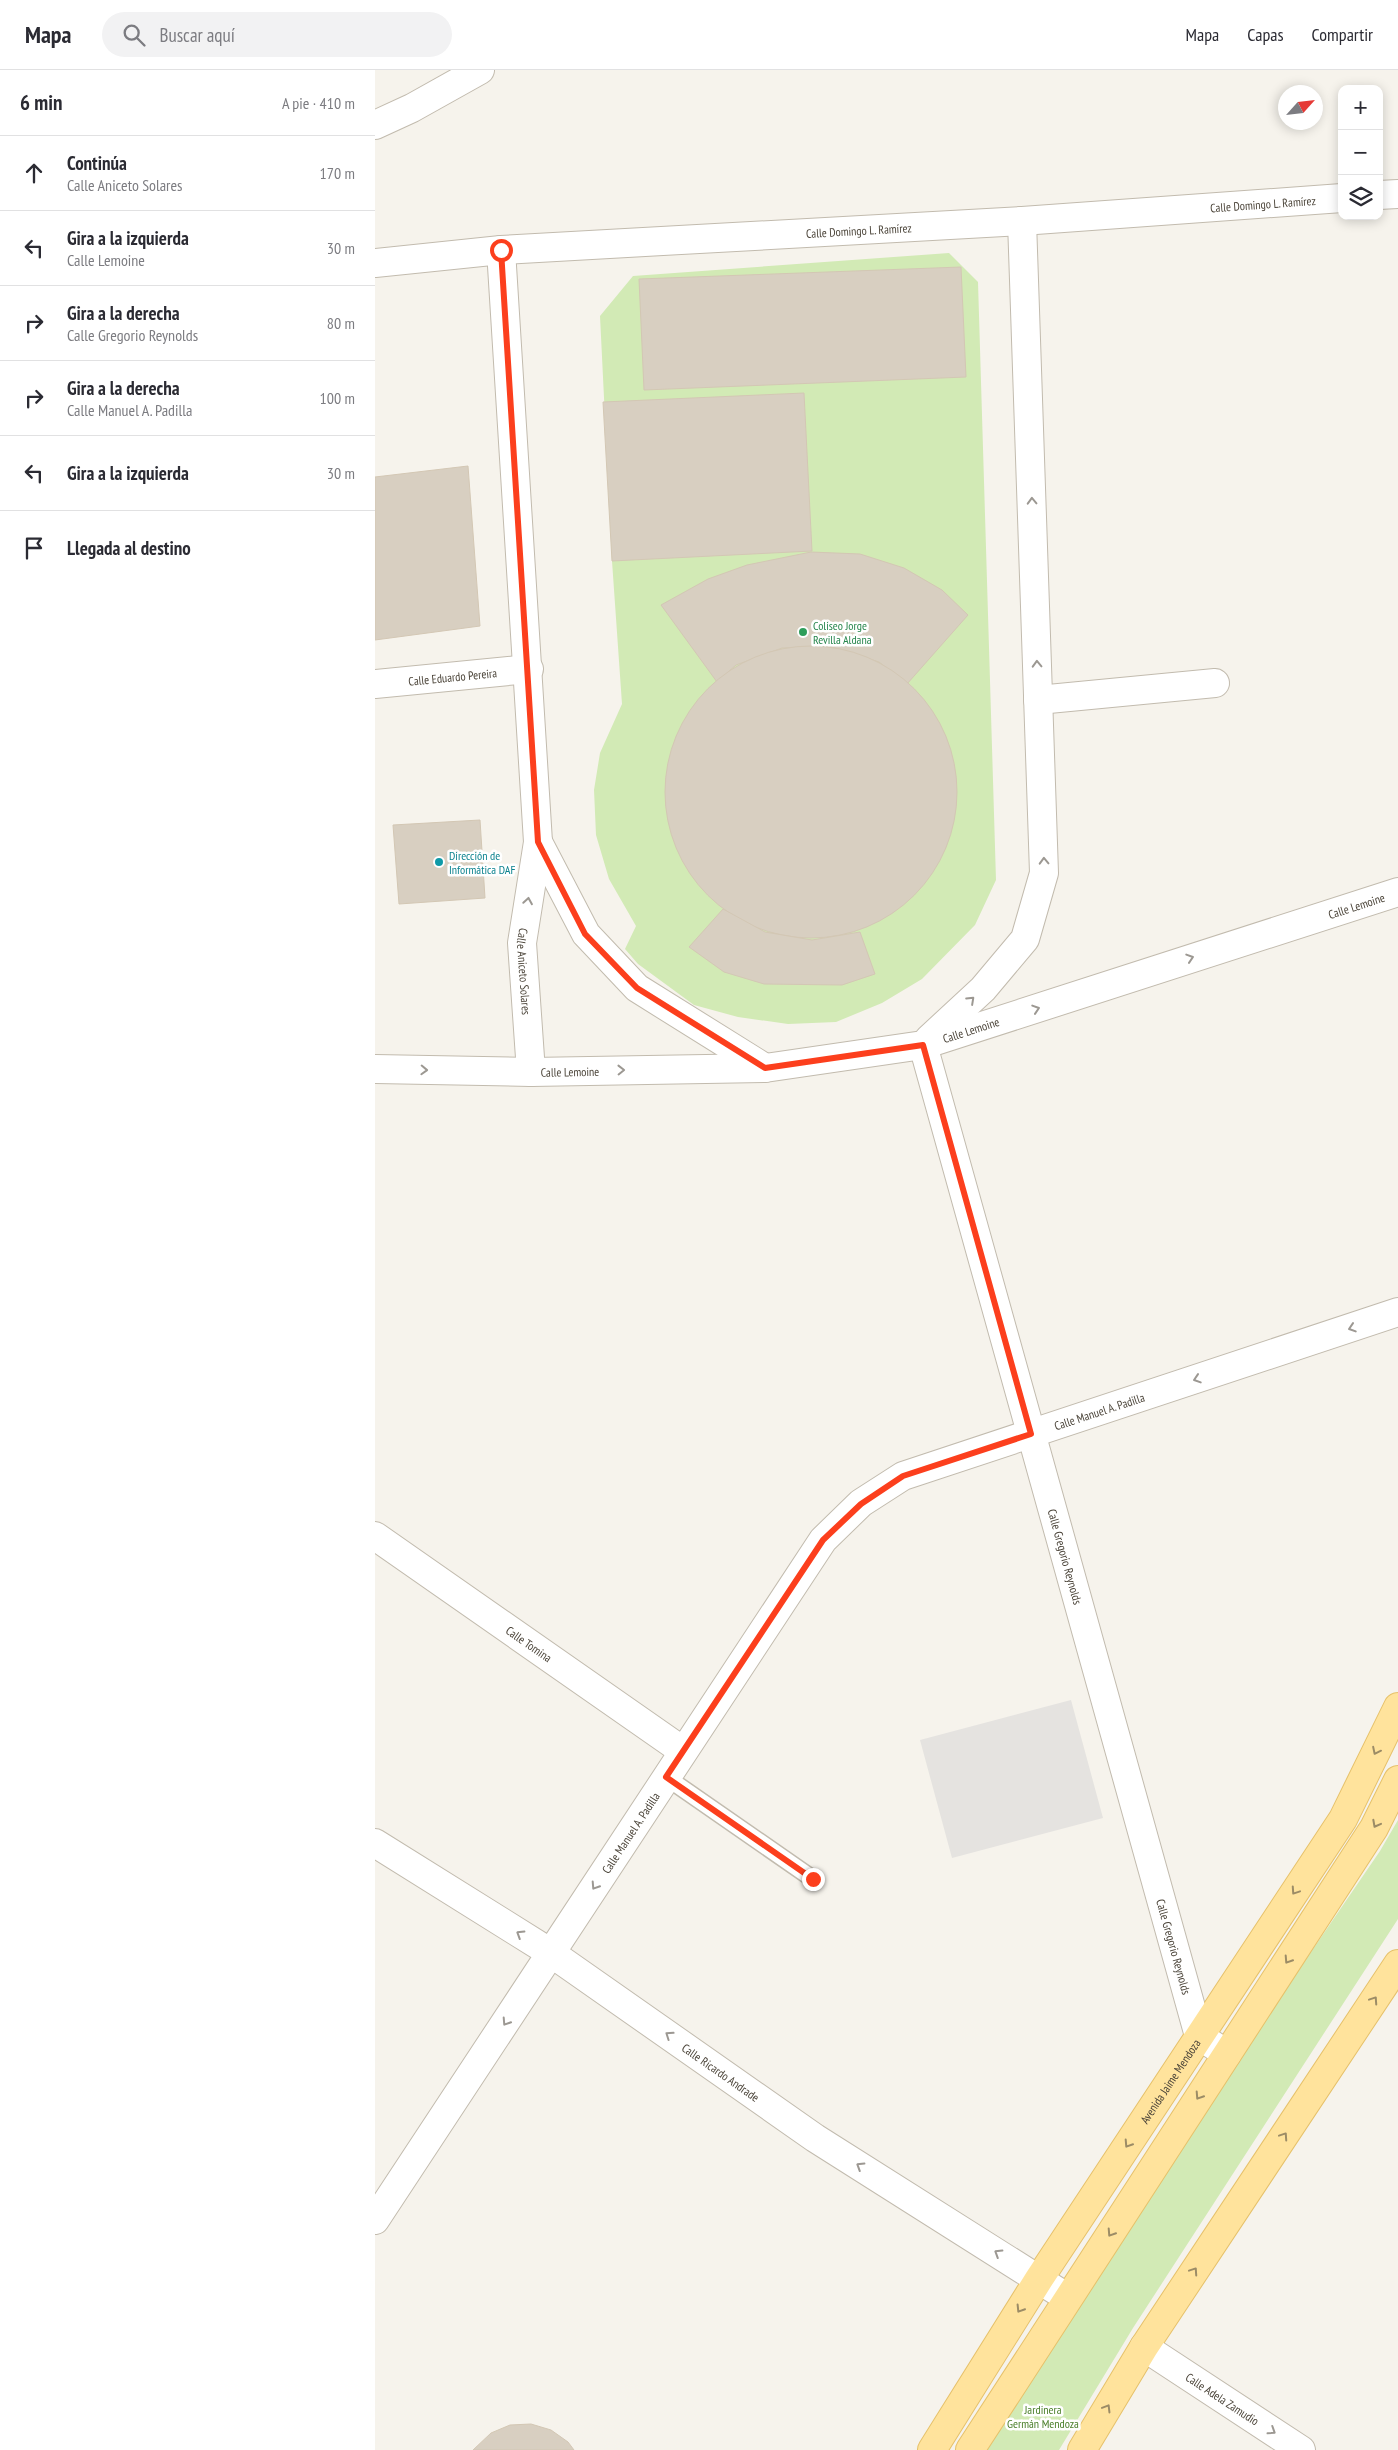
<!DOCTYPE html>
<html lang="es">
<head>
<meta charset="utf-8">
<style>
  :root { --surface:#fff; --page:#f2f2f3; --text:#2b2b33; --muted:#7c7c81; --line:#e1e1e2 }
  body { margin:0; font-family:"PT Sans Narrow",sans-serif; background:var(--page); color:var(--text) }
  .controls { position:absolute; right:15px; top:15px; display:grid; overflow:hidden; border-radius:10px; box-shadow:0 2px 12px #0003 }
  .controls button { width:45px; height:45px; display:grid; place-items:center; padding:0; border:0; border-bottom:1px solid var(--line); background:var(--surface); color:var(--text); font:25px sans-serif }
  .compass { position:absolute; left:903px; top:15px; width:45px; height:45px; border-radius:50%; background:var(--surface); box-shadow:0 2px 12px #0003; rotate:63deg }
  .stop { position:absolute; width:15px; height:15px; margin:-11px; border:4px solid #fc3f1d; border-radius:50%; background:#fff }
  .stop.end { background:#fc3f1d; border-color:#fff; box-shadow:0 1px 5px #0008 }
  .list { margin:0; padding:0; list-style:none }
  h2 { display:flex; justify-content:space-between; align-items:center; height:65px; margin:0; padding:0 20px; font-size:21px }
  h2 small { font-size:16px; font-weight:400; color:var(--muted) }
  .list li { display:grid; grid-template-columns:32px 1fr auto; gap:15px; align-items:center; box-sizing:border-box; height:75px; padding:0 20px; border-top:1px solid var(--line) }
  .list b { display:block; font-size:19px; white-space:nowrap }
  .list p { margin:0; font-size:16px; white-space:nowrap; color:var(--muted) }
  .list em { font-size:16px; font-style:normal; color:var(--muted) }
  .icon { flex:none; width:28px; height:28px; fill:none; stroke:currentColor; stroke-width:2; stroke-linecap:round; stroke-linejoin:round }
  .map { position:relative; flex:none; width:1023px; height:2380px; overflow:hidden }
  header { display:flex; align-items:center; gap:30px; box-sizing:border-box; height:70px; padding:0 25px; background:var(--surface); border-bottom:1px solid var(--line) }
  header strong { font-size:24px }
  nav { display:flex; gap:28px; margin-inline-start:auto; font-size:18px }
  .search { width:350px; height:45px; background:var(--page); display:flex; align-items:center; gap:12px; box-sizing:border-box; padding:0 18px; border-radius:28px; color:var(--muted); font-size:19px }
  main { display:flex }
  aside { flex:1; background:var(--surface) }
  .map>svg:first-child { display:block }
  .green { fill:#d2eab5 }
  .parking { fill:#e5e3e0 }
  .building { fill:#d8cfc1; stroke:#d3c7b4 }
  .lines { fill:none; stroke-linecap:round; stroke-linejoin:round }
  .lane-casing { stroke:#c2bbae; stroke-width:19 }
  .street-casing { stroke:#c2bbae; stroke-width:30 }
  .primary-casing { stroke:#e6c16a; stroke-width:30 }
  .lane { stroke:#fff; stroke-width:16 }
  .street { stroke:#fff; stroke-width:28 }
  .primary { stroke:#ffe39c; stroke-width:28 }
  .oneway { stroke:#9c9892 }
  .oneway2 { stroke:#9c8c66 }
  .route { stroke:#fc3f1d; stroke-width:6 }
  .leisure-dot { fill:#2e9e5b; stroke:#fff; stroke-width:2 }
  .culture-dot { fill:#0f9aa8; stroke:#fff; stroke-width:2 }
  .labels { text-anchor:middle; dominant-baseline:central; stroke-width:5; stroke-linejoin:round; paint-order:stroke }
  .street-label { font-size:12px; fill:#4b4439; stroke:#fff }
  .leisure-label { font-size:12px; fill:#27864d; stroke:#fff; text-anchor:start }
  .culture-label { font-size:12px; fill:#0d838f; stroke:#fff; text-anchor:start }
  .park-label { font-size:12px; fill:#4a7f2a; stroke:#fff }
</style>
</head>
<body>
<header>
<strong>Mapa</strong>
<div class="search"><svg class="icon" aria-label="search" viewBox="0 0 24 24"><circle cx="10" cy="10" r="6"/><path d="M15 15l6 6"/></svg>Buscar aquí</div>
<nav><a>Mapa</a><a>Capas</a><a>Compartir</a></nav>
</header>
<main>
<aside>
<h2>6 min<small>A pie · 410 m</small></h2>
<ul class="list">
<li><svg class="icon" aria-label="ahead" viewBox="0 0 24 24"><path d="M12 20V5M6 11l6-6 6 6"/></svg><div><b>Continúa</b><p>Calle Aniceto Solares</p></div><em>170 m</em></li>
<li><svg class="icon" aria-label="left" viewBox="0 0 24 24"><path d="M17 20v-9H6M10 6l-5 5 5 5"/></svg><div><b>Gira a la izquierda</b><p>Calle Lemoine</p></div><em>30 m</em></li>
<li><svg class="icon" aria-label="right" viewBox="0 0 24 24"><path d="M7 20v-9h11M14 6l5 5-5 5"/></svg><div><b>Gira a la derecha</b><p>Calle Gregorio Reynolds</p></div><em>80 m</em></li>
<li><svg class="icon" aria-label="right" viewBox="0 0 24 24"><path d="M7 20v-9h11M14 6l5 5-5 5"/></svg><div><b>Gira a la derecha</b><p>Calle Manuel A. Padilla</p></div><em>100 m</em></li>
<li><svg class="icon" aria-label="left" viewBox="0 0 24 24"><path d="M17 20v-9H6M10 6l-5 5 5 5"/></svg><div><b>Gira a la izquierda</b></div><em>30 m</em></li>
<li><svg class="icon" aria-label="arrive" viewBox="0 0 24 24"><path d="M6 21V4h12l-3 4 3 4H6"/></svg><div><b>Llegada al destino</b></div></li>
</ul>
</aside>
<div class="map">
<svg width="1023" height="2380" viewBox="0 0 1023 2380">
  <rect width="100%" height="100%" fill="#f6f3ec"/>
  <g class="green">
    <polygon points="574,183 603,212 621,810 600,855 547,909 507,933 461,952 413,954 363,947 319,935 263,894 250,879 261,856 234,809 221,765 219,720 225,683 247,634 237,491 225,246 258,206"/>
    <polygon points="1023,1750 1023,1849 758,2258 684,2380 611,2380 858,1996 1005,1781"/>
  </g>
  <polygon class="parking" points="696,1630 728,1748 577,1788 545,1670"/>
  <g class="building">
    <polygon points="586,197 591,307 269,320 264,209"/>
    <polygon points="429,323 437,481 237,491 228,332"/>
    <polygon points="93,396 105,556 0,570 0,407"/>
    <polygon points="436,482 485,484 529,498 567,520 593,545 532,614 504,592 457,577 407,578 361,595 342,612 286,535 333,509 372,495"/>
    <circle cx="436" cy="722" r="146"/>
    <polygon points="105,750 110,828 24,834 18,755"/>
    <polygon points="348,839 390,862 437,870 485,862 500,904 467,915 389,914 349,902 314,877"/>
    <polygon points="156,2354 176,2360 193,2372 199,2380 98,2380 116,2363 135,2355"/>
  </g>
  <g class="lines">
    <g class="lane-casing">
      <polyline id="lane" points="291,1707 438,1809"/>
    </g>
    <g class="street-casing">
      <g id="street">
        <polyline points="0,55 37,38 105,0"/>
        <polyline points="1004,125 1023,124"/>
        <path id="s1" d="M126,180l37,592 -16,101 9,129"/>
        <path id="s2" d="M0,193l126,-13 521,-29 320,-23"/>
        <path id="s3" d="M0,614l154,-15"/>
        <polyline points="663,630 840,613"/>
        <polyline points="163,772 211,864 262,918 390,998"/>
        <polyline points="554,969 608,919 650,869 669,803 647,151"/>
        <path id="s4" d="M548,975l276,991 28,18"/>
        <path id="s5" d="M0,999l156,3 234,-4 158,-23 475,-153"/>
        <path id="s6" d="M0,1466l308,215"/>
        <path id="s7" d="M0,1773l176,110 264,185 253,160"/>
        <path id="s8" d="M0,2150l448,-680 38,-37 42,-27 495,-164"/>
        <path id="s9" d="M769,2277l157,103"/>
      </g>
    </g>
    <g class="primary-casing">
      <g id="primary">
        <path id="s10" d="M557,2380l107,-171 304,-460 55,-112"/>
        <polyline points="595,2380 999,1758 1023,1710"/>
        <polyline points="707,2380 769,2277 1023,1894"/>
      </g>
    </g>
    <use href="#lane" class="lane"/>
    <use href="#street" class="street"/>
    <use href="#primary" class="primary"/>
  </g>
  <defs><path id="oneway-chevron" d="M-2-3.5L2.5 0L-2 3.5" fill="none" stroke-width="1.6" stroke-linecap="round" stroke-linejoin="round" transform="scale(1.25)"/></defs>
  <g class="oneway">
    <use href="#oneway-chevron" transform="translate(657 431) rotate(-92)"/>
    <use href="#oneway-chevron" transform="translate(662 594) rotate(-92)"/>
    <use href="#oneway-chevron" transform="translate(669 791) rotate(-92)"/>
    <use href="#oneway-chevron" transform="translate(153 831) rotate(-81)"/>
    <use href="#oneway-chevron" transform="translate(815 888) rotate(-18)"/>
    <use href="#oneway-chevron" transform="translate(596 930) rotate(-43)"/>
    <use href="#oneway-chevron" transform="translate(661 939) rotate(-18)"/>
    <use href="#oneway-chevron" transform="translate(49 1000) rotate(2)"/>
    <use href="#oneway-chevron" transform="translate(246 1000) rotate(-1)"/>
    <use href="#oneway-chevron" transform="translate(977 1258) rotate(162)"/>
    <use href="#oneway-chevron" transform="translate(822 1309) rotate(162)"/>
    <use href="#oneway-chevron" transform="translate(220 1816) rotate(123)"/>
    <use href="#oneway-chevron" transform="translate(145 1864) rotate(-148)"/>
    <use href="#oneway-chevron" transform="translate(131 1952) rotate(123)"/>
    <use href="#oneway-chevron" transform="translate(294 1965) rotate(-145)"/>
    <use href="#oneway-chevron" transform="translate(485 2096) rotate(-148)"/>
    <use href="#oneway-chevron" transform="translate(623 2183) rotate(-148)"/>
    <use href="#oneway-chevron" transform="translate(897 2361) rotate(33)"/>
  </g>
  <g class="oneway2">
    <use href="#oneway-chevron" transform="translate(1001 1681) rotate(116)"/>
    <use href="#oneway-chevron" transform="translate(1001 1754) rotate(118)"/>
    <use href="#oneway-chevron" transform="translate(920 1821) rotate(124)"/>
    <use href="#oneway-chevron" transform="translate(913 1890) rotate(123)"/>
    <use href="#oneway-chevron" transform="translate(999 1930) rotate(-56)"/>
    <use href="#oneway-chevron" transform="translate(824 2026) rotate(123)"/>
    <use href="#oneway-chevron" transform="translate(909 2066) rotate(-56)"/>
    <use href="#oneway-chevron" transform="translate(753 2074) rotate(123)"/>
    <use href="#oneway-chevron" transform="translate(736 2163) rotate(123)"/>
    <use href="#oneway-chevron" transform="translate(819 2201) rotate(-56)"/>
    <use href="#oneway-chevron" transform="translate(645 2239) rotate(122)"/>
    <use href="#oneway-chevron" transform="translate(732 2338) rotate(-59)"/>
  </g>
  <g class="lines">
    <polyline class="route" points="126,180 163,772 210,864 262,918 390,998 548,975 656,1364 528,1406 486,1434 448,1470 291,1707 438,1809"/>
  </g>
  <circle class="leisure-dot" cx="428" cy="562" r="5"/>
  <circle class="culture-dot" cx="64" cy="792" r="5"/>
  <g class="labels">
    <g class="street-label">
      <text stroke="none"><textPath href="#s2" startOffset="890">Calle Domingo L. Ramírez</textPath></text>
      <text stroke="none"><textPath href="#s2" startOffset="485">Calle Domingo L. Ramírez</textPath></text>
      <text stroke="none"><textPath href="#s3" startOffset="78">Calle Eduardo Pereira</textPath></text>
      <text stroke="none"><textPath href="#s5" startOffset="1005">Calle Lemoine</textPath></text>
      <text stroke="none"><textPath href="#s1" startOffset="724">Calle Aniceto Solares</textPath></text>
      <text stroke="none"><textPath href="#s5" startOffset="600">Calle Lemoine</textPath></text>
      <text stroke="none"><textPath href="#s5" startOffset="195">Calle Lemoine</textPath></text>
      <text stroke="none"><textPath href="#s8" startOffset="1124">Calle Manuel A. Padilla</textPath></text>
      <text stroke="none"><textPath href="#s4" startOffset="531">Calle Gregorio Reynolds</textPath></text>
      <text stroke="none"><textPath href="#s6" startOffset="188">Calle Tomina</textPath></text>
      <text stroke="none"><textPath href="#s8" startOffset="464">Calle Manuel A. Padilla</textPath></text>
      <text stroke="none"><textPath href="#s4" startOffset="936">Calle Gregorio Reynolds</textPath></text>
      <text stroke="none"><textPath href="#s7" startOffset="415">Calle Ricardo Andrade</textPath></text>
      <text stroke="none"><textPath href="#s10" startOffset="439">Avenida Jaime Mendoza</textPath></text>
      <text stroke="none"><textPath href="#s9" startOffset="94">Calle Adela Zamudio</textPath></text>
    </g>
    <g class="leisure-label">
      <text x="438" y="555">Coliseo Jorge<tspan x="438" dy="14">Revilla Aldana</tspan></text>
    </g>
    <g class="culture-label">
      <text x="74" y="785">Dirección de<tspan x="74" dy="14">Informática DAF</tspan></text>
    </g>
    <g class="park-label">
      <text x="668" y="2339">Jardinera<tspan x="668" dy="14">Germán Mendoza</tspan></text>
    </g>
  </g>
</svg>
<div class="controls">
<button>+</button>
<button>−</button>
<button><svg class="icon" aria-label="layers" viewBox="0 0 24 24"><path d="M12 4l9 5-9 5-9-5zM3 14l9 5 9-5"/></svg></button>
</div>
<svg class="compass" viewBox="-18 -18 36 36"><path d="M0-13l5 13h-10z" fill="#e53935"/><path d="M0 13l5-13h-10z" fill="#7c7c81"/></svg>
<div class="stop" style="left:126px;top:180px"></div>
<div class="stop end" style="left:438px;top:1809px"></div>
</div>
</main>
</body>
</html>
